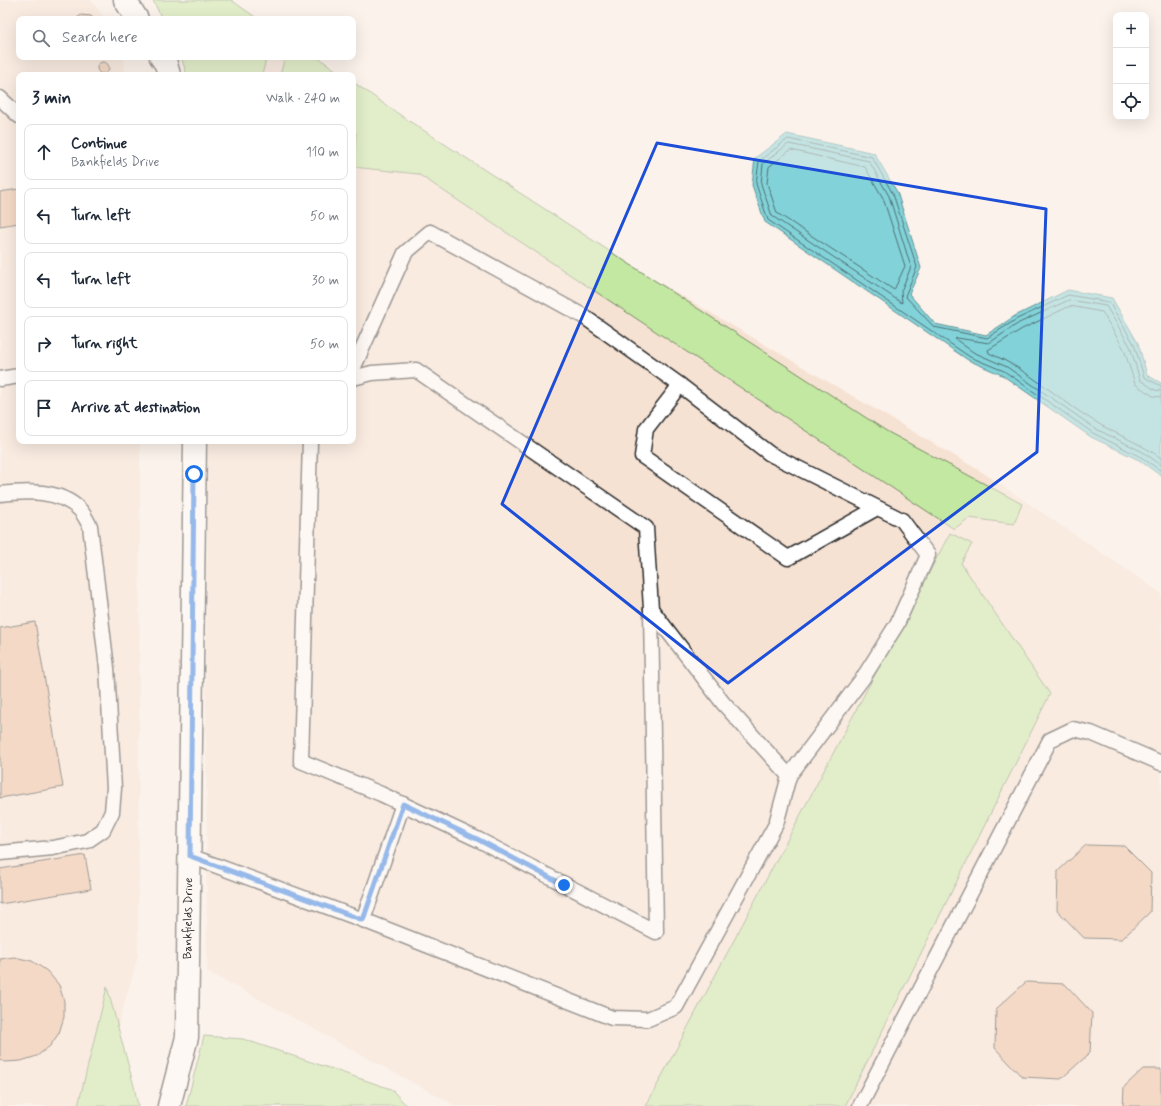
<!DOCTYPE html>
<html lang="en">
<head>
<meta charset="utf-8">
<style>
  :root { --surface:#fff; --page:#f6f6f7; --text:#1f2937; --muted:#747a83; --line:#e0e1e3 }
  body { margin:0; font-family:Mynerve,sans-serif; background:var(--page); color:var(--text) }
  .controls { position:absolute; right:12px; top:12px; display:grid; overflow:hidden; border-radius:8px; box-shadow:0 4px 16px #0002 }
  .controls button { width:36px; height:36px; display:grid; place-items:center; padding:0; border:0; border-bottom:1px solid var(--line); background:var(--surface); color:var(--text); font:20px sans-serif }
  .stop { position:absolute; width:12px; height:12px; margin:-9px; border:3px solid #1a73e8; border-radius:50%; background:#fff }
  .stop.end { background:#1a73e8; border-color:#fff; box-shadow:0 1px 4px #0008 }
  .list { margin:0; padding:0; list-style:none }
  h2 { display:flex; justify-content:space-between; align-items:center; height:52px; margin:0; padding:0 16px; font-size:17px }
  h2 small { font-size:13px; font-weight:400; color:var(--muted) }
  .list li { display:grid; grid-template-columns:26px 1fr auto; gap:12px; align-items:center; box-sizing:border-box; height:56px; margin:0 8px 8px; padding:0 8px; border:1px solid var(--line); border-radius:8px }
  .list b { display:block; font-size:15px; white-space:nowrap }
  .list p { margin:0; font-size:13px; white-space:nowrap; color:var(--muted) }
  .list em { font-size:13px; font-style:normal; color:var(--muted) }
  .icon { flex:none; width:22px; height:22px; fill:none; stroke:currentColor; stroke-width:2; stroke-linecap:round; stroke-linejoin:round }
  .map { position:relative; flex:none; width:1161px; height:1106px; overflow:hidden }
  .search { position:absolute; background:var(--surface); box-shadow:0 4px 16px #0002; left:16px; top:16px; width:340px; height:44px; display:flex; align-items:center; gap:10px; box-sizing:border-box; padding:0 14px; border-radius:8px; color:var(--muted); font-size:15px }
  .panel { position:absolute; background:var(--surface); box-shadow:0 4px 16px #0002; left:16px; top:72px; width:340px; height:372px; border-radius:8px }
  .map>svg:first-child { display:block }
  .built { fill:#f6e2d3 }
  .green { fill:#c3e8a2; stroke:#778a66 }
  .water { fill:#82d3d9; stroke:#5f9093 }
  .lines { fill:none; stroke-linecap:round; stroke-linejoin:round }
  .shore { stroke:#4e6e71; stroke-width:1 }
  .building { fill:#eabc9a; stroke:#2b2b2b }
  .lane-casing { stroke:#2b2b2b; stroke-width:17 }
  .street-casing { stroke:#2b2b2b; stroke-width:25 }
  .lane { stroke:#fff; stroke-width:14 }
  .street { stroke:#fff; stroke-width:22 }
  .route { stroke:#1a73e8; stroke-width:5 }
  .marked { fill:none; stroke:#1d4ed8; stroke-width:3; stroke-linejoin:round }
  .labels { text-anchor:middle; dominant-baseline:central; stroke-width:3; stroke-linejoin:round; paint-order:stroke }
  .street-label { font-size:12px; fill:#2b2b2b; stroke:#fff }
</style>
</head>
<body>
<div class="map">
<svg width="1161" height="1106" viewBox="0 0 1161 1106">
  <rect width="100%" height="100%" fill="#fbf2eb"/>
  <filter id="ink" filterUnits="userSpaceOnUse"><feTurbulence type="fractalNoise" baseFrequency=".025" numOctaves="2"/><feDisplacementMap in="SourceGraphic" scale="8" xChannelSelector="R" yChannelSelector="G"/><feConvolveMatrix kernelMatrix="1 2 1 2 8 2 1 2 1" color-interpolation-filters="sRGB"/></filter>
  <g filter="url(#ink)">
    <g class="built">
      <polygon points="0,0 91,0 105,19 19,19 19,57 124,57 125,75 19,75 19,441 140,441 138,956 95,1106 0,1106"/>
      <polygon points="187,57 275,57 306,75 191,75"/>
      <polygon points="353,103 982,472 1161,593 1161,1106 456,1106 207,971 206,670 208,441 353,441"/>
    </g>
    <g class="green">
      <polygon points="153,0 231,0 258,19 162,19"/>
      <polygon points="181,57 266,57 266,59 262,75 187,75"/>
      <polygon points="285,57 317,57 343,75 280,75"/>
      <polygon points="353,82 403,117 888,432 1022,504 1014,524 969,518 954,529 418,174 353,167 356,133 353,129"/>
      <polygon points="950,533 972,544 961,563 1050,694 845,1106 646,1106"/>
      <polygon points="107,987 134,1086 138,1106 78,1106"/>
      <polygon points="204,1036 243,1039 391,1089 407,1106 186,1106"/>
    </g>
    <polygon class="water" points="787,134 874,153 897,192 921,268 909,294 935,324 986,335 1015,316 1068,290 1112,298 1138,343 1147,375 1161,383 1161,476 1139,460 1091,437 1002,375 968,360 765,222 752,185 755,158"/>
    <g class="lines">
      <g class="shore">
        <polygon points="789,144 869,161 889,196 911,267 901,291 902,303 772,216 761,184 763,164"/>
        <polygon points="791,150 865,167 883,198 905,266 894,290 777,213 767,183 769,167"/>
        <polyline points="1161,386 1144,377 1134,344 1109,302 1068,295 1017,319 987,338 934,327 905,296 917,267 893,194 872,157 788,139 759,161 756,184 768,220 970,357 1004,371 1093,433 1141,457 1161,471"/>
        <polyline points="1161,391 1155,390 1140,380 1130,346 1106,306 1069,300 1019,323 989,343 957,338 955,339 973,352 1007,367 1096,429 1143,452 1161,465"/>
        <path d="M1161,397l-8,-1 -18,-12 -11,-35 -22,-37 -32,-6 -48,23 -34,21 1,3c41,17 72,49 110,71 21,12 43,20 62,34"/>
      </g>
    </g>
    <g class="building">
      <polygon points="81,15 91,16 94,19 76,19"/>
      <circle cx="103" cy="68" r="6"/>
      <polygon points="19,189 19,223 0,226 0,192"/>
      <polygon points="35,622 63,787 0,798 0,628"/>
      <polygon points="1086,845 1124,846 1151,873 1150,912 1122,939 1084,938 1057,910 1058,871"/>
      <polygon points="85,855 91,889 0,904 0,869"/>
      <polygon points="14,957 32,961 47,971 59,985 64,1001 64,1017 59,1033 50,1046 37,1056 21,1061 5,1062 0,1060 0,959"/>
      <polygon points="1026,982 1065,984 1092,1013 1090,1053 1061,1079 1022,1077 995,1048 996,1009"/>
      <polygon points="1143,1069 1161,1069 1161,1106 1123,1106 1124,1087"/>
    </g>
    <g class="lines">
      <g class="lane-casing">
        <g id="lane">
          <polyline points="0,98 19,116"/>
          <polyline points="353,369 405,253 430,232 583,316 680,385 770,454 902,520 928,555 897,624 863,678 789,776"/>
          <polyline points="0,379 19,376"/>
          <polyline points="680,385 646,429 642,456 788,558 877,508"/>
          <polyline points="310,441 301,761 381,794 479,840 656,932 651,609 646,528 416,370 372,373 353,378"/>
          <path d="M0,494c26,-3 60,-5 80,16 4,4 7,11 10,16l17,142 7,120 -2,24 -9,18 -16,11 -34,7 -53,5"/>
          <polyline points="403,804 363,920 612,1018 648,1019 676,1007 776,824 789,776 723,703 651,609"/>
          <polyline points="190,856 363,920"/>
          <polyline points="860,1106 1050,740 1073,729 1091,733 1161,763"/>
        </g>
      </g>
      <g class="street-casing">
        <g id="street">
          <polyline points="125,0 137,19"/>
          <polyline points="161,57 166,64 169,75"/>
          <path id="s1" d="M169,1106l18,-69 8,-596"/>
        </g>
      </g>
      <use href="#lane" class="lane"/>
      <use href="#street" class="street"/>
    </g>
  </g>
  <g class="lines" filter="url(#ink)">
    <polyline class="route" points="194,474 190,856 363,920 403,804 479,840 564,885"/>
  </g>
  <path d="M0 0H1161V1106H0ZM657,143l389,66 -9,243 -309,231 -226,-179z" fill="#fbf2eb" fill-opacity=".55" fill-rule="evenodd"/>
  <path class="marked" d="M657,143l389,66 -9,243 -309,231 -226,-179z"/>
  <g class="labels">
    <g class="street-label">
      <text stroke="none"><textPath href="#s1" startOffset="190">Bankfields Drive</textPath></text>
    </g>
  </g>
</svg>
<div class="controls">
<button>+</button>
<button>−</button>
<button><svg class="icon" aria-label="locate" viewBox="0 0 24 24"><circle cx="12" cy="12" r="6"/><path d="M12 2v4M12 18v4M2 12h4M18 12h4"/></svg></button>
</div>
<div class="stop" style="left:194px;top:474px"></div>
<div class="stop end" style="left:564px;top:885px"></div>
<div class="search"><svg class="icon" aria-label="search" viewBox="0 0 24 24"><circle cx="10" cy="10" r="6"/><path d="M15 15l6 6"/></svg>Search here</div>
<section class="panel">
<h2>3 min<small>Walk · 240 m</small></h2>
<ul class="list">
<li><svg class="icon" aria-label="ahead" viewBox="0 0 24 24"><path d="M12 20V5M6 11l6-6 6 6"/></svg><div><b>Continue</b><p>Bankfields Drive</p></div><em>110 m</em></li>
<li><svg class="icon" aria-label="left" viewBox="0 0 24 24"><path d="M17 20v-9H6M10 6l-5 5 5 5"/></svg><div><b>Turn left</b></div><em>50 m</em></li>
<li><svg class="icon" aria-label="left" viewBox="0 0 24 24"><path d="M17 20v-9H6M10 6l-5 5 5 5"/></svg><div><b>Turn left</b></div><em>30 m</em></li>
<li><svg class="icon" aria-label="right" viewBox="0 0 24 24"><path d="M7 20v-9h11M14 6l5 5-5 5"/></svg><div><b>Turn right</b></div><em>50 m</em></li>
<li><svg class="icon" aria-label="arrive" viewBox="0 0 24 24"><path d="M6 21V4h12l-3 4 3 4H6"/></svg><div><b>Arrive at destination</b></div></li>
</ul>
</section>
</div>
</body>
</html>
